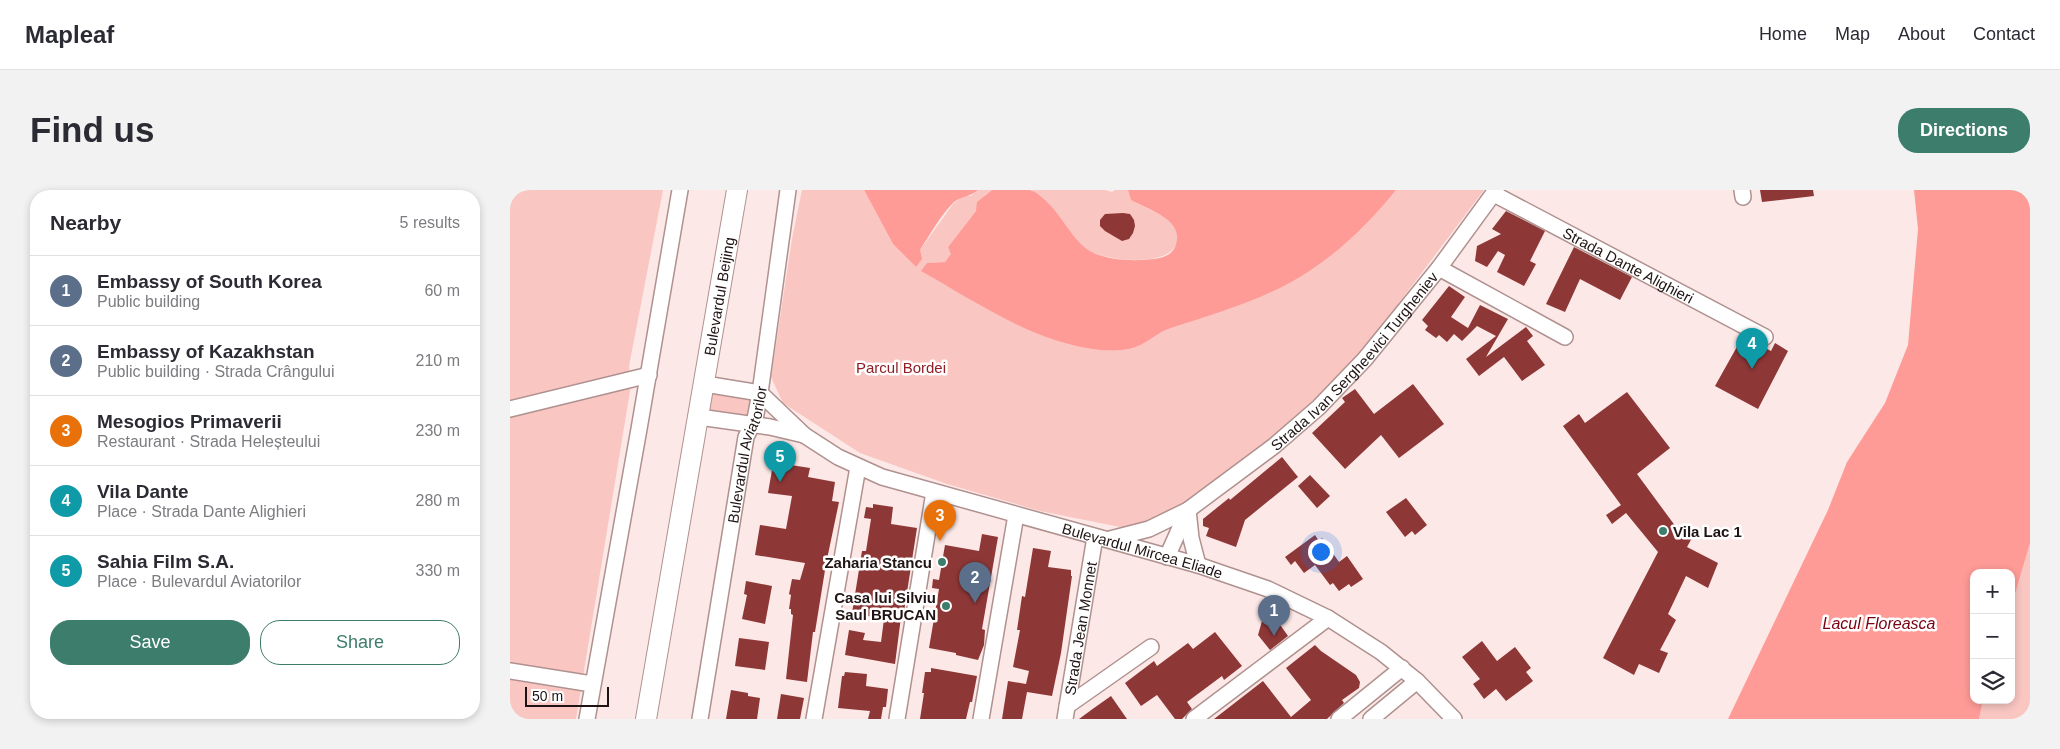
<!DOCTYPE html>
<html lang="en">
<head>
<meta charset="utf-8">
<style>
  :root { --surface:#fff; --page:#f2f2f3; --text:#2b2b33; --muted:#7c7c81; --line:#e1e1e2; --accent:#3d7d6b }
  body { margin:0; font-family:Arial,sans-serif; background:var(--page); color:var(--text) }
  .controls { position:absolute; right:15px; bottom:15px; display:grid; overflow:hidden; border-radius:10px; box-shadow:0 2px 8px #0003 }
  .controls button { width:45px; height:45px; display:grid; place-items:center; padding:0; border:0; border-bottom:1px solid var(--line); background:var(--surface); color:var(--text); font:25px sans-serif }
  .scale { position:absolute; left:15px; bottom:12px; width:84px; box-sizing:border-box; padding-left:5px; border:2px solid #1f1413; border-top:0; font-size:14px; line-height:18px; white-space:nowrap; color:#1f1413; -webkit-text-stroke:4px #fff; paint-order:stroke }
  .you { position:absolute; left:810px; top:361px; width:18px; height:18px; margin:-12px; border:4px solid #fff; border-radius:50%; background:#1a73e8; box-shadow:0 0 0 8px #1a73e833 }
  .badge { display:grid; place-items:center; width:32px; height:32px; border-radius:50%; background:var(--accent); color:#fff; font-size:16px; font-weight:700 }
  .pin { position:absolute; translate:-50% -41px; filter:drop-shadow(0 1px 2px #0008) }
  .pin::after { content:''; position:absolute; top:26px; width:18px; height:15px; background:inherit; clip-path:polygon(0 0,100% 0,50% 100%) }
  .list { margin:0; padding:0; list-style:none }
  h2 { display:flex; justify-content:space-between; align-items:center; height:65px; margin:0; padding:0 20px; font-size:21px }
  h2 small { font-size:16px; font-weight:400; color:var(--muted) }
  .list li { display:grid; grid-template-columns:32px 1fr auto; gap:15px; align-items:center; box-sizing:border-box; height:70px; padding:0 20px; border-top:1px solid var(--line) }
  .list b { display:block; font-size:19px; white-space:nowrap }
  .list p { margin:0; font-size:16px; white-space:nowrap; color:var(--muted) }
  .list em { font-size:16px; font-style:normal; color:var(--muted) }
  .actions { display:flex; gap:10px; padding:15px 20px }
  .actions a { flex:1; padding:11px 0; border:1px solid var(--accent); border-radius:20px; text-align:center; font-size:18px; color:var(--accent) }
  .actions .main { background:var(--accent); color:#fff }
  .icon { flex:none; width:28px; height:28px; fill:none; stroke:currentColor; stroke-width:2; stroke-linecap:round; stroke-linejoin:round }
  .map { position:relative; flex:none; width:1520px; height:529px; overflow:hidden; border-radius:20px }
  header { display:flex; align-items:center; gap:30px; box-sizing:border-box; height:70px; padding:0 25px; background:var(--surface); border-bottom:1px solid var(--line) }
  header strong { font-size:24px }
  nav { display:flex; gap:28px; margin-inline-start:auto; font-size:18px }
  .intro { display:flex; align-items:center; justify-content:space-between; box-sizing:border-box; height:120px; padding:0 30px }
  h1 { margin:0; font-size:35px }
  .button { padding:12px 22px; border-radius:20px; background:var(--accent); color:#fff; font-size:18px; font-weight:700 }
  main { display:flex; gap:30px; padding:0 30px }
  aside { flex:1; background:var(--surface); border-radius:20px; box-shadow:0 2px 8px #0003 }
  .map>svg:first-child { display:block }
  .green { fill:#f9c6c2 }
  .water { fill:#fe9b97 }
  .building { fill:#8e3737 }
  .lines { fill:none; stroke-linecap:round; stroke-linejoin:round }
  .minor-casing { stroke:#af918f; stroke-width:18 }
  .major-casing { stroke:#af918f; stroke-width:22 }
  .minor { stroke:#fff; stroke-width:15 }
  .major { stroke:#fff; stroke-width:20 }
  .poi-dot { fill:#3d7d6b; stroke:#fff; stroke-width:2 }
  .labels { text-anchor:middle; dominant-baseline:central; stroke-width:5; stroke-linejoin:round; paint-order:stroke }
  .street-label { font-size:15px; fill:#1f1413; stroke:#fff }
  .park-label { font-size:15px; fill:#901e25; stroke:#fff }
  .poi-label { font-size:15px; font-weight:bold; fill:#1f1413; stroke:#fff; text-anchor:end }
  .water-label { font-size:16px; font-style:italic; fill:#7b0014; stroke:#fff }
</style>
</head>
<body>
<header>
<strong>Mapleaf</strong>
<nav><a>Home</a><a>Map</a><a>About</a><a>Contact</a></nav>
</header>
<div class="intro"><h1>Find us</h1><a class="button">Directions</a></div>
<main>
<aside>
<h2>Nearby<small>5 results</small></h2>
<ul class="list">
<li><span class="badge" style="background:#5c6f8a">1</span><div><b>Embassy of South Korea</b><p>Public building</p></div><em>60 m</em></li>
<li><span class="badge" style="background:#5c6f8a">2</span><div><b>Embassy of Kazakhstan</b><p>Public building · Strada Crângului</p></div><em>210 m</em></li>
<li><span class="badge" style="background:#e8710a">3</span><div><b>Mesogios Primaverii</b><p>Restaurant · Strada Heleșteului</p></div><em>230 m</em></li>
<li><span class="badge" style="background:#0f9aa8">4</span><div><b>Vila Dante</b><p>Place · Strada Dante Alighieri</p></div><em>280 m</em></li>
<li><span class="badge" style="background:#0f9aa8">5</span><div><b>Sahia Film S.A.</b><p>Place · Bulevardul Aviatorilor</p></div><em>330 m</em></li>
</ul>
<div class="actions"><a class="main">Save</a><a>Share</a></div>
</aside>
<div class="map">
<svg width="1520" height="529" viewBox="0 0 1520 529">
  <rect width="100%" height="100%" fill="#fce8e6"/>
  <g class="green">
    <polygon points="0,0 153,0 119,176 121,195 66,529 0,529"/>
    <path d="M292,0h62l29,54 23,23 4,-17 33,-46 10,-8h8l7,-6h14l-7,5 -9,16 -28,36 4,7 -7,8 -18,1 -5,8c56,32 112,72 179,79 11,1 26,1 37,-4 12,-5 20,-14 33,-18 47,-15 99,-30 140,-58 33,-22 60,-49 85,-80h88l-134,178 -43,45 -101,80 -35,19 -41,17 -90,-18 -93,-27 -87,-31 -77,-50 -12,-26 21,-138z"/>
    <path d="M521,0h74l7,2 3,-2h13l3,10c11,7 36,16 43,25 3,4 4,10 3,15 -3,28 -67,21 -85,12 -21,-10 -37,-47 -61,-62z"/>
    <polygon points="207,203 242,209 240,226 235,228 200,220 199,217 201,205"/>
    <polygon points="1520,353 1520,529 1469,529 1473,510 1501,510 1501,418"/>
  </g>
  <g class="water">
    <path d="M354,0h114c-8,7 -16,6 -24,12 -12,11 -25,34 -34,48l2,9 -6,8 -23,-23z"/>
    <path d="M482,0c12,0 27,0 38,0 7,2 14,9 19,14 12,12 21,30 33,41 17,17 56,17 78,13 8,-2 14,-6 16,-14 8,-25 -28,-34 -45,-44l-3,-10h268c-25,31 -52,58 -85,80 -41,28 -93,43 -140,58 -13,4 -21,13 -33,18 -11,5 -26,5 -38,4 -66,-7 -122,-47 -179,-79l6,-8 18,-1 6,-8 -3,-7 28,-36 1,-9z"/>
    <polygon points="1404,0 1520,0 1520,353 1501,418 1501,383 1464,383 1464,510 1473,510 1469,529 1218,529 1318,320 1337,272 1375,213 1398,155 1408,39"/>
  </g>
  <g class="building">
    <polygon points="1250,0 1303,0 1304,6 1252,12"/>
    <polygon points="996,21 1035,41 1020,71 1026,74 1014,96 987,82 995,65 988,61 977,77 965,71 967,56 991,44 982,39"/>
    <polygon points="613,23 620,24 624,30 625,36 623,43 619,49 612,51 595,41 590,36 590,30 595,24"/>
    <polygon points="1064,57 1122,87 1110,110 1070,89 1055,122 1036,114"/>
    <polygon points="939,96 955,107 941,127 958,138 970,115 998,129 976,167 1016,137 1023,146 1017,151 1035,175 1012,191 994,167 969,186 956,169 986,146 967,136 952,151 944,144 937,152 929,145 926,148 915,140 918,136 912,130"/>
    <polygon points="1233,146 1261,161 1265,153 1278,161 1248,219 1205,196"/>
    <polygon points="903,194 934,234 889,268 871,245 835,279 802,243 835,212 832,208 845,199 864,224"/>
    <polygon points="1117,202 1160,258 1127,284 1166,337 1183,346 1177,357 1208,373 1198,398 1176,386 1158,424 1166,430 1150,460 1158,463 1149,483 1129,474 1124,485 1093,468 1148,362 1116,323 1102,334 1096,325 1111,315 1053,236 1069,224 1075,233"/>
    <polygon points="266,257 277,259 277,263 283,264 281,275 300,278 298,287 325,292 322,311 329,312 316,374 305,442 303,442 297,492 276,489 283,425 281,424 281,419 279,419 281,405 279,404 282,389 290,390 295,373 245,365 250,335 276,339 282,306 258,303"/>
    <polygon points="772,267 788,287 735,330 726,357 696,346 699,338 693,336 693,329 719,308 720,310"/>
    <polygon points="800,285 820,306 807,318 788,296"/>
    <polygon points="896,308 917,335 905,345 902,341 895,347 876,322"/>
    <polygon points="363,314 383,317 381,334 407,338 393,428 391,427 385,474 335,465 339,440 355,443 353,450 371,452 374,429 342,423 352,361 356,361 361,329 354,328 356,317 363,318"/>
    <polygon points="472,344 488,347 472,439 475,440 474,455 468,470 446,465 446,463 419,458 429,399 422,398 423,389 429,390 435,355 469,361"/>
    <polygon points="805,345 809,351 812,348 829,372 837,366 853,389 841,397 839,394 829,401 823,393 820,395 805,375 794,383 785,371 781,375 775,367"/>
    <polygon points="523,358 541,361 538,377 561,380 561,386 562,386 551,463 542,506 517,502 512,529 492,529 498,491 516,494 519,481 503,477 510,440 507,440 512,406 515,407"/>
    <polygon points="236,391 262,396 255,434 232,429 237,405 234,404"/>
    <polygon points="752,431 771,436 778,446 760,460 748,445"/>
    <polygon points="705,442 732,476 714,490 712,486 677,512 682,519 672,529 665,529 647,505 631,516 615,493 644,471 647,476 678,453 683,459"/>
    <polygon points="229,448 259,452 255,480 225,476"/>
    <polygon points="972,451 987,471 1005,457 1021,478 1016,482 1023,491 996,511 986,499 974,509 963,494 970,489 952,467"/>
    <polygon points="805,455 811,461 846,485 850,492 849,498 832,510 834,513 817,529 704,529 753,491 781,527 801,510 776,478"/>
    <polygon points="421,478 467,486 462,512 460,512 456,529 410,529 414,503 412,503 415,482 421,482"/>
    <polygon points="335,482 357,484 356,496 378,499 376,517 373,517 371,529 358,529 360,521 328,518 332,486 334,486"/>
    <polygon points="221,500 238,503 238,506 250,508 247,529 216,529"/>
    <polygon points="271,504 294,508 290,529 267,529"/>
    <polygon points="601,506 617,529 569,529 584,518"/>
  </g>
  <g class="lines">
    <g class="minor-casing">
      <g id="minor">
        <polyline points="1232,0 1233,7"/>
        <path id="s1" d="M984,4l271,143"/>
        <polyline points="929,78 1055,147"/>
        <path id="s2" d="M195,194l55,9 44,42 34,22 44,20 316,88 70,24 60,29 53,34 36,29 37,38"/>
        <polyline points="0,219 139,185"/>
        <polyline points="189,227 260,237 294,245"/>
        <polyline points="678,320 681,348 688,375"/>
        <path id="s3" d="M600,349l39,-10 39,-19 86,-64 45,-39 46,-48 74,-91 57,-78"/>
        <polyline points="657,367 677,322"/>
        <polyline points="0,481 82,494"/>
        <polyline points="557,516 641,457"/>
        <polyline points="77,529 129,239 170,0"/>
        <path id="s4" d="M190,529l46,-282 9,-18 5,-26 28,-203"/>
        <polyline points="304,529 348,277"/>
        <polyline points="387,529 424,302"/>
        <polyline points="471,529 506,325"/>
        <path id="s5" d="M555,529l30,-182"/>
        <polyline points="684,529 818,428"/>
        <polyline points="829,529 892,478"/>
        <polyline points="861,529 907,491"/>
      </g>
    </g>
    <g class="major-casing">
      <g id="major">
        <path id="s6" d="M136,529l91,-529"/>
      </g>
    </g>
    <use href="#minor" class="minor"/>
    <use href="#major" class="major"/>
  </g>
  <g class="poi-dot">
    <circle cx="1153" cy="341" r="5"/>
    <circle cx="432" cy="372" r="5"/>
    <circle cx="436" cy="416" r="5"/>
  </g>
  <g class="labels">
    <g class="street-label">
      <text stroke="none"><textPath href="#s1" startOffset="152">Strada Dante Alighieri</textPath></text>
      <text stroke="none"><textPath href="#s6" startOffset="429">Bulevardul Beijing</textPath></text>
      <text stroke="none"><textPath href="#s3" startOffset="308">Strada Ivan Sergheevici Turgheniev</textPath></text>
      <text stroke="none"><textPath href="#s4" startOffset="269">Bulevardul Aviatorilor</textPath></text>
      <text stroke="none"><textPath href="#s2" startOffset="476">Bulevardul Mircea Eliade</textPath></text>
      <text stroke="none"><textPath href="#s5" startOffset="92">Strada Jean Monnet</textPath></text>
    </g>
    <g class="park-label">
      <text x="391" y="177">Parcul Bordei</text>
    </g>
    <g class="poi-label">
      <text x="1163" y="341" text-anchor="start">Vila Lac 1</text>
      <text x="422" y="372">Zaharia Stancu</text>
      <text x="426" y="407">Casa lui Silviu<tspan x="426" dy="17">Saul BRUCAN</tspan></text>
    </g>
    <g class="water-label">
      <text x="1369" y="433">Lacul Floreasca</text>
    </g>
  </g>
</svg>
<div class="controls">
<button>+</button>
<button>−</button>
<button><svg class="icon" aria-label="layers" viewBox="0 0 24 24"><path d="M12 4l9 5-9 5-9-5zM3 14l9 5 9-5"/></svg></button>
</div>
<div class="scale">50 m</div>
<div class="you"></div>
<div class="pin badge" style="left:764px;top:446px;background:#5c6f8a">1</div>
<div class="pin badge" style="left:465px;top:413px;background:#5c6f8a">2</div>
<div class="pin badge" style="left:430px;top:351px;background:#e8710a">3</div>
<div class="pin badge" style="left:1242px;top:179px;background:#0f9aa8">4</div>
<div class="pin badge" style="left:270px;top:292px;background:#0f9aa8">5</div>
</div>
</main>
</body>
</html>
